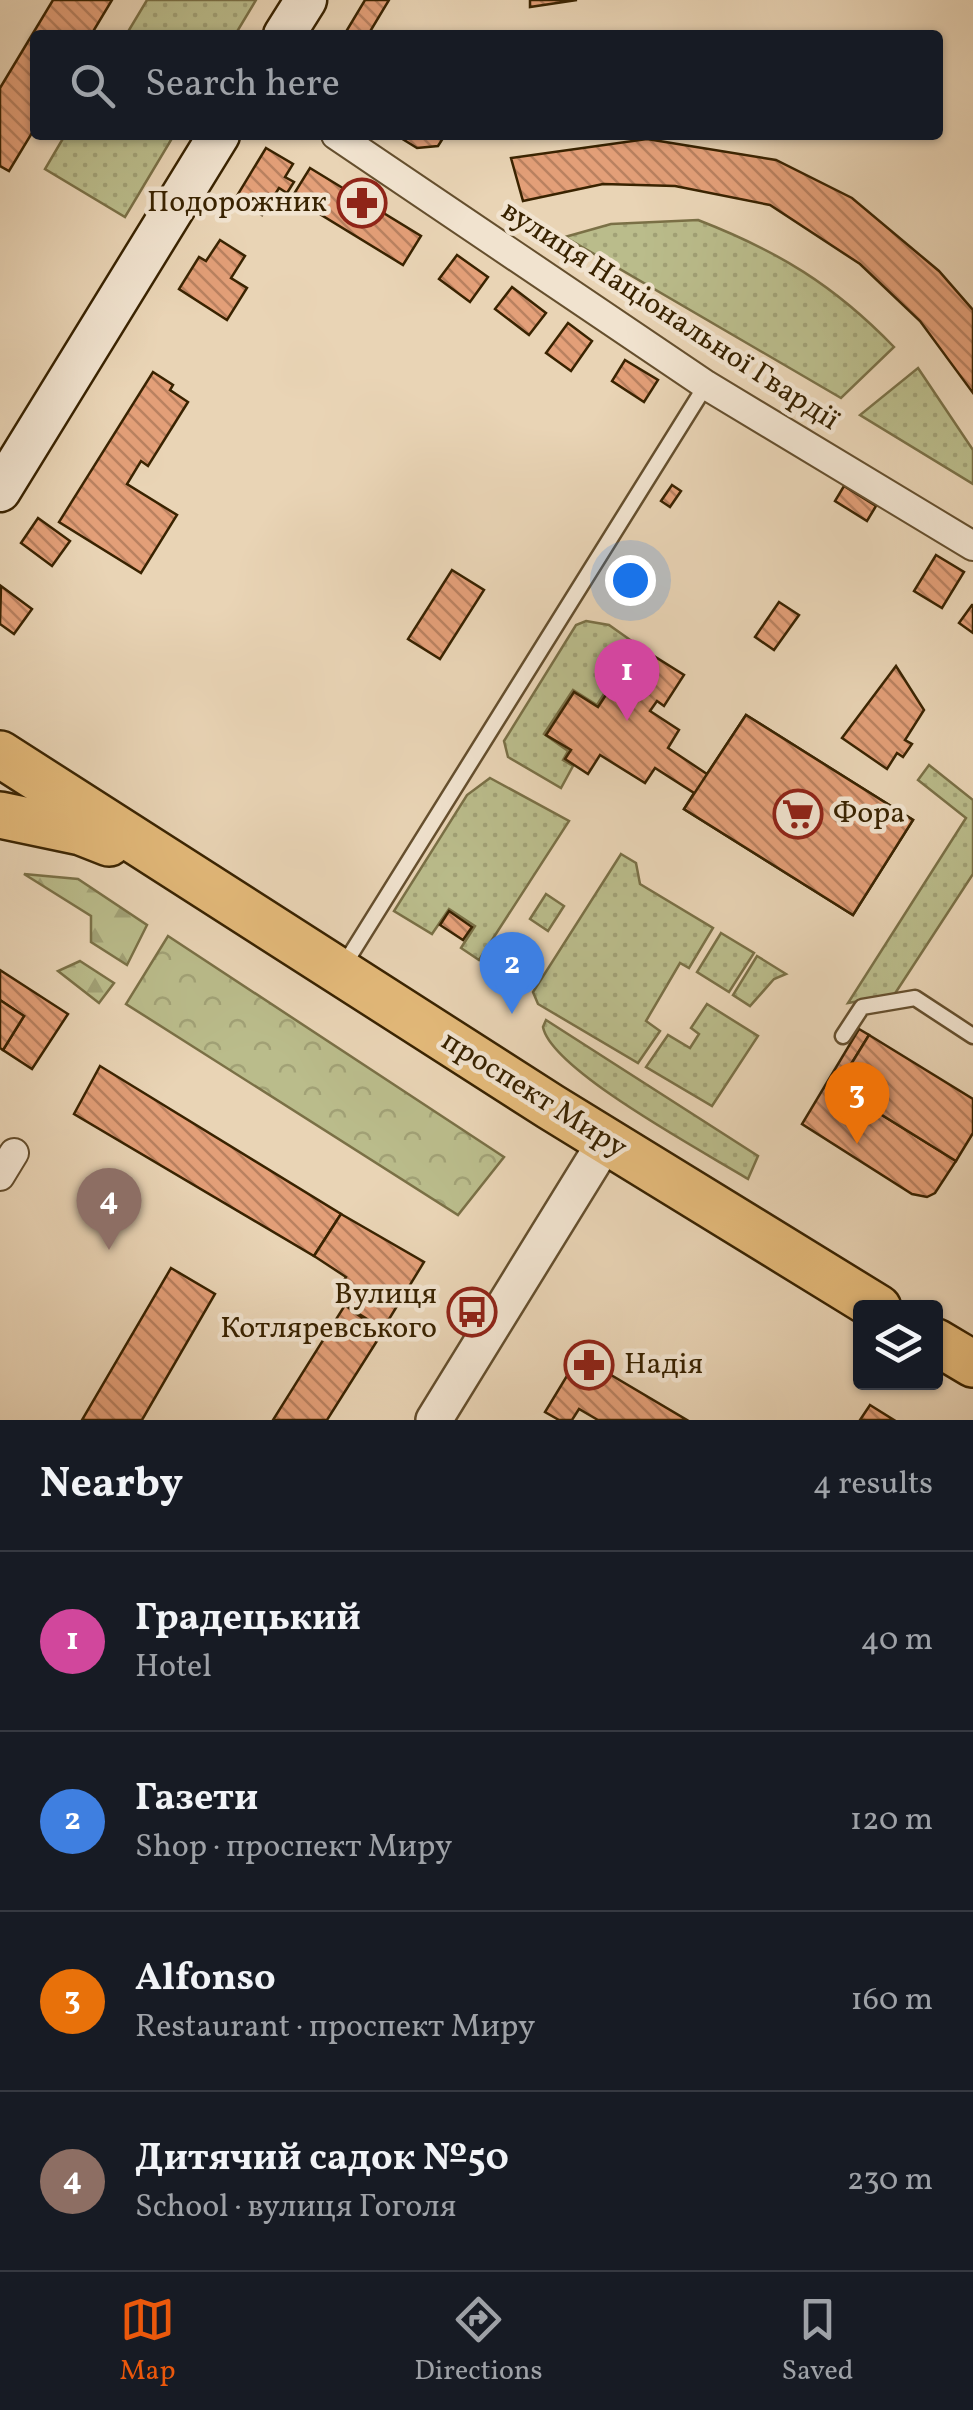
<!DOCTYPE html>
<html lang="en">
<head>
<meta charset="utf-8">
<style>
  :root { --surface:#171b24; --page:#242831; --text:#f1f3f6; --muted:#9ea1a6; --line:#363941; --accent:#ea580c }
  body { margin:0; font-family:Vollkorn,serif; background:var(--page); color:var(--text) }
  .controls { position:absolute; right:30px; bottom:30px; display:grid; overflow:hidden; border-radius:10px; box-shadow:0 2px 8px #0004 }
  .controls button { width:90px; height:90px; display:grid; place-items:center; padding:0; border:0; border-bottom:2px solid var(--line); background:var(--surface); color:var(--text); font:50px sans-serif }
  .you { position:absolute; left:630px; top:580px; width:35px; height:35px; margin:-25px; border:8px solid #fff; border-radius:50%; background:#1a73e8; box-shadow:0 0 0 15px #1a73e833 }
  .badge { display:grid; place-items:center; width:65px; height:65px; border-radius:50%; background:var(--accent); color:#fff; font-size:32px; font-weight:700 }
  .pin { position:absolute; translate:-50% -82px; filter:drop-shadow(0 2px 5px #0008) }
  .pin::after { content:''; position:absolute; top:52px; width:35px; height:30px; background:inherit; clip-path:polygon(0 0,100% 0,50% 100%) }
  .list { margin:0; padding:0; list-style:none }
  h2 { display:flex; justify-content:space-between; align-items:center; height:130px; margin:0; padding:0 40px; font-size:42px }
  h2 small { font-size:32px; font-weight:400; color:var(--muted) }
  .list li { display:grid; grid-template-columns:65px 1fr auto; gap:30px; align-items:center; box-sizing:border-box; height:180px; padding:0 40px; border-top:2px solid var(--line) }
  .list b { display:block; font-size:38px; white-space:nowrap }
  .list p { margin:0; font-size:32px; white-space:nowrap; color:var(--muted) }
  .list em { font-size:32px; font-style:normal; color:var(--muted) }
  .icon { flex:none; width:55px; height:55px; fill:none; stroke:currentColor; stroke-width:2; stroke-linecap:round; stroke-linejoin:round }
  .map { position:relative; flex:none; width:973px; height:1420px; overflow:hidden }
  .search { position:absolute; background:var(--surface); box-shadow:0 2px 8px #0004; left:30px; right:30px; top:30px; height:110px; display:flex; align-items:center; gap:25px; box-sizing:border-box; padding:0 35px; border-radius:10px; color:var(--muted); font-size:38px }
  .sheet { height:850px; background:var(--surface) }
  nav { display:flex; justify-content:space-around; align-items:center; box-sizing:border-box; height:140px; border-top:2px solid var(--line); background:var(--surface); font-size:28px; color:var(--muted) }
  nav a { display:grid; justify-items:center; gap:5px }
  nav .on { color:var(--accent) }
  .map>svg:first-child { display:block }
  .grass { fill:url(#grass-dots); stroke:#7a7046; stroke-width:2.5 }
  .forest { fill:url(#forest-firs); stroke:#7a7046; stroke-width:2.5 }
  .park { fill:url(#park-crowns); stroke:#7a7046; stroke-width:2.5 }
  .building { fill:url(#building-back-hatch); stroke:#392301; stroke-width:2.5 }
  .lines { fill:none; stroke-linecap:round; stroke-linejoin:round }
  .service-casing { stroke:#654f2e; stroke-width:19 }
  .minor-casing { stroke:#654f2e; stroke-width:32 }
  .tertiary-casing { stroke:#654f2e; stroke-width:40 }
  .secondary-casing { stroke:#392301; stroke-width:45 }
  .primary-casing { stroke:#392301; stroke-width:50 }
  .service { stroke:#f1e3cf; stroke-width:14 }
  .minor { stroke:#f1e3cf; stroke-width:28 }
  .tertiary { stroke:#f1e3cf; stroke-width:35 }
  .secondary { stroke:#f1e3cf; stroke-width:40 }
  .primary { stroke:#e4ba7a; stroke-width:45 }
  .labels { text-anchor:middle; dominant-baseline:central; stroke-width:9; stroke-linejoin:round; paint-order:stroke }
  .poi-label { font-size:30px; fill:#392301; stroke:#f1e3cf; text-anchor:end }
  .street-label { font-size:30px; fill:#392301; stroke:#f1e3cf }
</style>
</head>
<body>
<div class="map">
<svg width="973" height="1420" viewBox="0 0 973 1420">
  <defs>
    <pattern id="grass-dots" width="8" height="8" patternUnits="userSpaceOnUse" patternTransform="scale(2.5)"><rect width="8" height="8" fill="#babc8b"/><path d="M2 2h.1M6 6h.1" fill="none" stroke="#a1a176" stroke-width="1.8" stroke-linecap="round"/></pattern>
    <pattern id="forest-firs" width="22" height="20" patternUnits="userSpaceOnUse" patternTransform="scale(2.5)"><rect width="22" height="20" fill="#babc8b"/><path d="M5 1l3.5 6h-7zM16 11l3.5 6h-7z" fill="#a1a176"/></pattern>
    <pattern id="park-crowns" width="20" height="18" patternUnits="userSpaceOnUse" patternTransform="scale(2.5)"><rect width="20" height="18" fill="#babc8b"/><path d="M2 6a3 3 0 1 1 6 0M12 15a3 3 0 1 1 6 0" fill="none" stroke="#a1a176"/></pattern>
    <pattern id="building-back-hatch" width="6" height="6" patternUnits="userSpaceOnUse" patternTransform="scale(2.5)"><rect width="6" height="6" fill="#e39f78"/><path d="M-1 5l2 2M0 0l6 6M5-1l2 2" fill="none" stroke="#b98160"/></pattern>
  </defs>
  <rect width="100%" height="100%" fill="#e9d4b5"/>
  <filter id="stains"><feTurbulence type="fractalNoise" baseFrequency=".002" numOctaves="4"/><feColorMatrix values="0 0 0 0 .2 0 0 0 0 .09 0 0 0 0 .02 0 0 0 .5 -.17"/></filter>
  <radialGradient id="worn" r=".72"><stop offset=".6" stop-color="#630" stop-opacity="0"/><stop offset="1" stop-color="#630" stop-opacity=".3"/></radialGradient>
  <g class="grass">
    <polygon points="147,0 256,0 235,35 126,35"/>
    <polygon points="65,135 174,135 125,217 45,169"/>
    <path d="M698,220c80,31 136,65 196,127l-53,51 -276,-161 46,-13z"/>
    <polygon points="918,368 973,450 973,484 860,415"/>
    <polygon points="586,621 609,625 636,644 597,705 573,690 544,734 568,751 563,760 573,766 561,788 508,757 504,741 576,625"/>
    <polygon points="929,765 973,800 973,874 894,995 848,1003 966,818 918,780"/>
    <polygon points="490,778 569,821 479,960 461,948 475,926 449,909 432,934 394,911 467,795"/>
    <polygon points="621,854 636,863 640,884 713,928 689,968 680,963 646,1021 660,1031 638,1063 538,1004 533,992"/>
    <polygon points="546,894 564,906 548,931 530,919"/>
    <polygon points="721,933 754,953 729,992 697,972"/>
    <polygon points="513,943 532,955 517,979 498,967"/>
    <polygon points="757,956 786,974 774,979 750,1006 733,995"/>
    <polygon points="707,1004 758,1036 712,1106 646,1067 668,1035 690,1048 699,1034 691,1028"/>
    <path d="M546,1020l212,136 -10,23c-42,-26 -197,-109 -205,-152z"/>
  </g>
  <g class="forest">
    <polygon points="24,874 78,879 147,925 127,965 91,942 91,916"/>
    <polygon points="80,961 114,983 99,1003 58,971"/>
  </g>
  <polygon class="park" points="168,936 504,1157 458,1215 126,1004"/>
  <g class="building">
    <polygon points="53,0 112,0 91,35 35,35 35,128 9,171 0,166 0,88"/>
    <polygon points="365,0 389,0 368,35 344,35"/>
    <polygon points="530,0 577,0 530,7"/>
    <polygon points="396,135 445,135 438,146 417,148"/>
    <polygon points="647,139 776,160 852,198 939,271 973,310 973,393 920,321 860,264 770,205 675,186 603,184 523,201 511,158"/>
    <polygon points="266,148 293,164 285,177 294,182 287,193 279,188 262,215 235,199"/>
    <polygon points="310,168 421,236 403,265 292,197"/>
    <polygon points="220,240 245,256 231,278 247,288 227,320 179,289 199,257 206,261"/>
    <polygon points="457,255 488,277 470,302 439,279"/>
    <polygon points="512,287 546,313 529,335 495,309"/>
    <polygon points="568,323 592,341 571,371 546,353"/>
    <polygon points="625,360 658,380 644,402 612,381"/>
    <polygon points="153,372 173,385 170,390 188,402 148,466 141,461 127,484 177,515 141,573 59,522"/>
    <polygon points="672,485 681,491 670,507 661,501"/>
    <polygon points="844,486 876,506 867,521 835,501"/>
    <polygon points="38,518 70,541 52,566 21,543"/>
    <polygon points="936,555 964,572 942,608 914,591"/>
    <polygon points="452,570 484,590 440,659 408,639"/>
    <polygon points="1,586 32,609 14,634 0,624"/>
    <polygon points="779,602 799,615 774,650 755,637"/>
    <polygon points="972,605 973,605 973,633 959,623"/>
    <polygon points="638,646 684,675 664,706 657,701 650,711 679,730 668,748 707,774 746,715 913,820 853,915 684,809 694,793 655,768 645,783 600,755 588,774 565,759 571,750 546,735 574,692 598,707"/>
    <polygon points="896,666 924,710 905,740 912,744 903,757 897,753 887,769 842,738"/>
    <polygon points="746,715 913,820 853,915 684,809"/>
    <polygon points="449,911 472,927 463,940 440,925"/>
    <polygon points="0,970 68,1014 32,1069 3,1050 24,1016 0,1000"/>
    <polygon points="0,1000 24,1016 3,1050 0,1048"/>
    <polygon points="859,1029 869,1035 837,1087 956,1161 935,1193 927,1197 912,1194 802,1124"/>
    <polygon points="869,1035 973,1099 973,1133 956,1161 837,1087"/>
    <polygon points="100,1066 341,1214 314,1256 74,1114"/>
    <polygon points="341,1214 424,1262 383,1329 345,1305 336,1293 346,1277 314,1256"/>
    <polygon points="171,1268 215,1294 142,1420 82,1420"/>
    <polygon points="345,1305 382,1333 327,1420 273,1420"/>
    <polygon points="579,1356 687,1420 598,1420 579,1409 572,1420 559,1420 545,1412"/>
    <polygon points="870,1405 894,1420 860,1420"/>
  </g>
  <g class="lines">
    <g class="service-casing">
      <g id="service">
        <polyline points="344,965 706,385"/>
        <polyline points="843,1036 862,1007 915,998 973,1036"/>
      </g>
    </g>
    <g class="minor-casing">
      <g id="minor">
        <polyline points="336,135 706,385 973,546"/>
        <polyline points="0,1176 14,1153"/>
      </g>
    </g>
    <g class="tertiary-casing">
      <polyline id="tertiary" points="434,1420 606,1141"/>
    </g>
    <g class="secondary-casing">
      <g id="secondary">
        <polyline points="284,35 306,0"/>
        <polyline points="0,491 219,135"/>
      </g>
    </g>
    <g class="primary-casing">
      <g id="primary">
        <polyline points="0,754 551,1107 878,1308"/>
        <polyline points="0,815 81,832 109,843"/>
        <polyline points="936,1342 973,1364"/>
      </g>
    </g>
    <use href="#service" class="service"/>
    <use href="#minor" class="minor"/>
    <use href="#tertiary" class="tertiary"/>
    <use href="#secondary" class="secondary"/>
    <use href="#primary" class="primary"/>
  </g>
  <defs>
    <g id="pharmacy-ring" transform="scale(2.5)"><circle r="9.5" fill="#f1e3cf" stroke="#8f2418" stroke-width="1.5"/><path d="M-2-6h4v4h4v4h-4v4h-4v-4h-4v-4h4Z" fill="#8f2418"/></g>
    <g id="supermarket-ring" transform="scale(2.5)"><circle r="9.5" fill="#f1e3cf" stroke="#8f2418" stroke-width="1.5"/><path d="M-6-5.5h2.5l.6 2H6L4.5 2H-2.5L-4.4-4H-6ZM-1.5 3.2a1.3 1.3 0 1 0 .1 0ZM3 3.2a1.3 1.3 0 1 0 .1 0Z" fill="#8f2418"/></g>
    <g id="bus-ring" transform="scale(2.5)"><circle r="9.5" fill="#f1e3cf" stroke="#8f2418" stroke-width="1.5"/><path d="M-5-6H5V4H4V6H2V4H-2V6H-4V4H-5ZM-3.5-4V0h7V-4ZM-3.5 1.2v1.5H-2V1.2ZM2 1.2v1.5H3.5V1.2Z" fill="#8f2418"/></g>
  </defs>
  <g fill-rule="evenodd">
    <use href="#pharmacy-ring" x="362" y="203"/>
    <use href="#supermarket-ring" x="798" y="814"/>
    <use href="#bus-ring" x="472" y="1312"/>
    <use href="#pharmacy-ring" x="589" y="1365"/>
  </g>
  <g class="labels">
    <g class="poi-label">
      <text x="327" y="203">Подорожник</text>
      <text x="833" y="814" text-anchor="start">Фора</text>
      <text x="437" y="1295">Вулиця<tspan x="437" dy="34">Котляревського</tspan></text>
      <text x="624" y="1365" text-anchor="start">Надія</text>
    </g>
    <g class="street-label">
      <text transform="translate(670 316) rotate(33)">вулиця Національної Гвардії</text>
      <text transform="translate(534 1095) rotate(32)">проспект Миру</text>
    </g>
  </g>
  <rect width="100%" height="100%" filter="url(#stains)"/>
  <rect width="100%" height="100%" fill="url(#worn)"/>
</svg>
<div class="controls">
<button><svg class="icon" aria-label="layers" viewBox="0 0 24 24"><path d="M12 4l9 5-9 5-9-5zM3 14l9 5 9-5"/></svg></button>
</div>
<div class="you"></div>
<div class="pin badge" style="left:627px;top:721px;background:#d1479c">1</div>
<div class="pin badge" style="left:512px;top:1014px;background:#3f7fe0">2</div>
<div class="pin badge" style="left:857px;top:1144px;background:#e8710a">3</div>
<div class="pin badge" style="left:109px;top:1250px;background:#8d6e63">4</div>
<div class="search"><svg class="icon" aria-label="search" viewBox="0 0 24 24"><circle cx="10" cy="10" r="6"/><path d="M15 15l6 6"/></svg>Search here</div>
</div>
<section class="sheet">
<h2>Nearby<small>4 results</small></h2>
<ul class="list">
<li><span class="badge" style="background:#d1479c">1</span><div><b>Градецький</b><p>Hotel</p></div><em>40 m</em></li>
<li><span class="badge" style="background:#3f7fe0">2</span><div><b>Газети</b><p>Shop · проспект Миру</p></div><em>120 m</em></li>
<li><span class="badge" style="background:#e8710a">3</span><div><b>Alfonso</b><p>Restaurant · проспект Миру</p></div><em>160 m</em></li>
<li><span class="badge" style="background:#8d6e63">4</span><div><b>Дитячий садок №50</b><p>School · вулиця Гоголя</p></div><em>230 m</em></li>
</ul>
</section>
<nav>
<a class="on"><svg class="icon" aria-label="map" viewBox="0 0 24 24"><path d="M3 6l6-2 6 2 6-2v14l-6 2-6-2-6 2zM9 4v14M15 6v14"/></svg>Map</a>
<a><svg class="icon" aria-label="directions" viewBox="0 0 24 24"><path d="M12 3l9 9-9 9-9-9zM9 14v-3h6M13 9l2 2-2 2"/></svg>Directions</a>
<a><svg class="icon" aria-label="saved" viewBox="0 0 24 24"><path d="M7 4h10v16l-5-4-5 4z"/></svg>Saved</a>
</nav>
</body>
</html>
